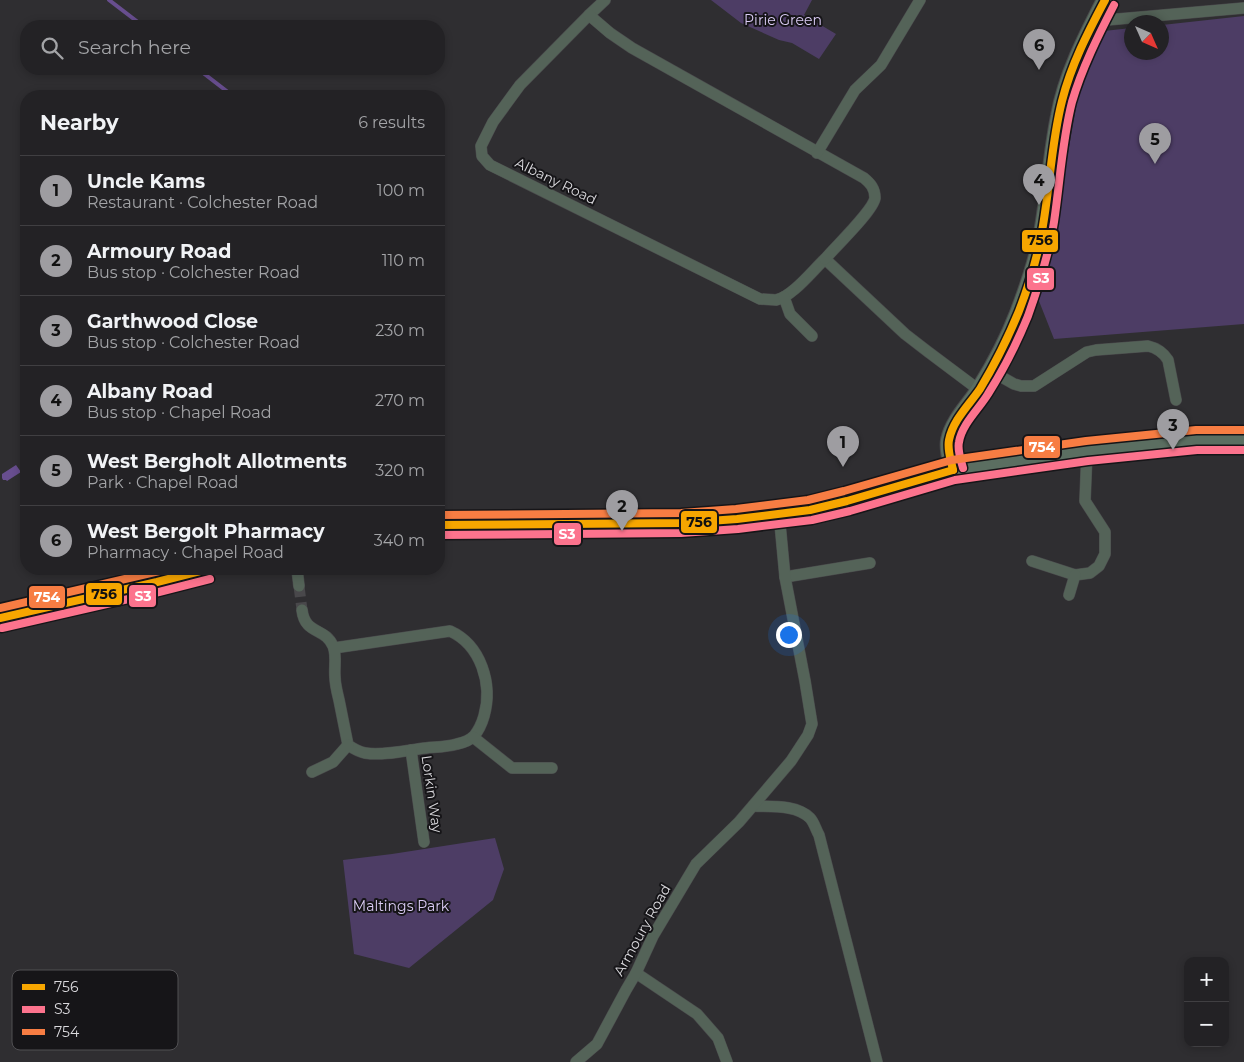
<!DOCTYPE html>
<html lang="en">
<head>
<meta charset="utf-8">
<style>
  :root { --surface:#232225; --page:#2f2f32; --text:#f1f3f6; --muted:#a3a4a7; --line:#403f42; --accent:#9e9da1 }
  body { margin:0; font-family:Montserrat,sans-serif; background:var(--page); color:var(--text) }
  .controls { position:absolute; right:15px; bottom:15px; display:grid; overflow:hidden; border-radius:10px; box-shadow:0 2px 8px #0003 }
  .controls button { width:45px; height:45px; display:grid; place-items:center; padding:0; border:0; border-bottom:1px solid var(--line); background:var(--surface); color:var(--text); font:25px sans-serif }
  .compass { position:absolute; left:1124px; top:15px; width:45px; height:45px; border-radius:50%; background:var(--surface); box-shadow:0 2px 8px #0003; rotate:135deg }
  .you { position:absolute; left:788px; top:634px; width:18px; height:18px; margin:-12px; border:4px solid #fff; border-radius:50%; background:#1a73e8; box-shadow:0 0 0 8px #1a73e833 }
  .badge { display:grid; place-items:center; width:32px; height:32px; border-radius:50%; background:var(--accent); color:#111; font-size:16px; font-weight:700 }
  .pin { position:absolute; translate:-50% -41px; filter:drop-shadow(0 1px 2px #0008) }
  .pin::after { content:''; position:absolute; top:26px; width:18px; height:15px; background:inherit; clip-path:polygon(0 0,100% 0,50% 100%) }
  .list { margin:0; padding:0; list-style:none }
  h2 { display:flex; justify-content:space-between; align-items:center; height:65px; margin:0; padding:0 20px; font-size:21px }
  h2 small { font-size:16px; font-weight:400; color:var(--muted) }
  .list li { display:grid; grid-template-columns:32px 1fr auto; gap:15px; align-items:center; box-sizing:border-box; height:70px; padding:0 20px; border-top:1px solid var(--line) }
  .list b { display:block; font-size:19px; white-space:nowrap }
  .list p { margin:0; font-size:16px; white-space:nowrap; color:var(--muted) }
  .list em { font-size:16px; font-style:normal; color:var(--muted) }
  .icon { flex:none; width:28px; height:28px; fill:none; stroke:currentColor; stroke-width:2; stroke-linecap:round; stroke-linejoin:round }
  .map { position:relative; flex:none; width:1244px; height:1062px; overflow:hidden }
  .search { position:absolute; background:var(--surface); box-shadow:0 2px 8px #0003; left:20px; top:20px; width:425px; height:55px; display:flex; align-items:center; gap:12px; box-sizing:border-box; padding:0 18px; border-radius:20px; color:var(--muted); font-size:19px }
  .panel { position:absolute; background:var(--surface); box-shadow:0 2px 8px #0003; left:20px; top:90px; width:425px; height:485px; border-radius:20px }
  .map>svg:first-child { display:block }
  .green { fill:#4d3d65 }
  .water { fill:#684e8f }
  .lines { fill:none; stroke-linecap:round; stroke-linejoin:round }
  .stream { stroke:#684e8f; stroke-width:4 }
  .street-tunnel { stroke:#49484b; stroke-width:11; stroke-dasharray:11 5.5; stroke-linecap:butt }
  .street-casing { stroke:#4a4a4c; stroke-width:12 }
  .secondary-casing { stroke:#4a4a4c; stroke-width:18 }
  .street { stroke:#546358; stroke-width:11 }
  .secondary { stroke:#5b6e61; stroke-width:16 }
  .bus-1-casing { stroke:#161518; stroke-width:11 }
  .bus-2-casing { stroke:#161518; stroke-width:11 }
  .bus-3-casing { stroke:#161518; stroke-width:11 }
  .bus-1 { stroke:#f7a600; stroke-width:8 }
  .bus-2 { stroke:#fc738d; stroke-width:8 }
  .bus-3 { stroke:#f77d43; stroke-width:8 }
  .labels { text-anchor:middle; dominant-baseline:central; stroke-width:4; stroke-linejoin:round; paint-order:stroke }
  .park-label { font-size:14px; fill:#dbccf5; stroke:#161518 }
  .street-label { font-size:14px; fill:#dad9dd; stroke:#161518 }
  .key { fill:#161518; stroke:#515053; stroke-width:1 }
  .key-label { font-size:14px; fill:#dad9dd }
  .line-badge { stroke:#161518; stroke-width:2 }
  .badge-label { font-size:14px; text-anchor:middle; font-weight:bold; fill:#fff }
  .pale-badge-label { font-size:14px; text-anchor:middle; font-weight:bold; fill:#111 }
</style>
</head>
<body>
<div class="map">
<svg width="1244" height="1062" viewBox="0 0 1244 1062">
  <rect width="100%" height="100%" fill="#2f2e31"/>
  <g class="green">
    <polygon points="711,0 812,0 804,15 836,34 819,59 792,43 779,40 741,23"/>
    <polygon points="1244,16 1244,324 1054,339 1037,296 1054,233 1078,96 1104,31 1131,28 1132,52 1162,52 1162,25"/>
    <polygon points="495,838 504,869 493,900 409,968 354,954 343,860 392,854"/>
  </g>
  <polygon class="water" points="16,465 21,472 7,481 6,480 3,480 2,478 2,474"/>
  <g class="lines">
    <g class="stream">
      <polyline points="109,0 143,26"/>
      <polyline points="198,69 233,96"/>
    </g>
    <polyline class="street-tunnel" points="299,586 302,610"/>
    <g class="street-casing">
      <g id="street">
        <path d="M605,0l-16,15 -69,70 -27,37 -12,24 1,10 8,9 270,134c6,0 11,1 16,1 16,-3 37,-30 49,-41l80,75 22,17 52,39"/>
        <path d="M589,15l21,18 22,15 232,130c6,5 11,10 11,20 -2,13 -40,49 -50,61"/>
        <polyline points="1095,18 1107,20 1244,8"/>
        <polyline points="817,153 855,90 881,65 920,0"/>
        <polyline points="784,297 790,314 812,336"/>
        <path d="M991,371l23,13 7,2h13l53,-34 9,-2 52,-4c9,2 15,6 20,14l8,40"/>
        <polyline points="1032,561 1075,575 1090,573 1099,566 1105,554 1105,532 1085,501 1087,451"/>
        <polyline points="297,569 299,586"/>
        <polyline points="785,577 870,563"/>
        <polyline points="1069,595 1075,575"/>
        <path d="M302,610c3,25 23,17 31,36 4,9 1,21 2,31 0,7 2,15 4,23 3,15 6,30 9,45 6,4 11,7 17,8 19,3 43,-3 61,-5 10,-1 21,-1 31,-4 5,-1 13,-4 17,-8 5,-6 8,-13 10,-20 9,-32 -3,-71 -34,-85l-116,17"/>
        <polyline points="473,737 512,768 552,768"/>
        <polyline points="411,750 424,842"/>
        <polyline points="312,772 333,762 348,745"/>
        <path d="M753,806c17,1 43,-2 57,12 4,4 6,12 9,17l58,227"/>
        <polyline points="636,973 697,1014 718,1038 727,1062"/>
        <polyline points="576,1062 597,1044 626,990 636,973 653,936 696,864 739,822 791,761 808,735 812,724 805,681 785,577 779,513"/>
      </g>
    </g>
    <g class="secondary-casing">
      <g id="secondary">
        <path d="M953,470c-2,-10 -6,-20 -4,-30 4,-20 21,-35 31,-52 15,-24 28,-49 38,-75 10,-26 19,-52 24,-80 7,-38 9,-78 17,-117 7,-40 27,-79 46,-116"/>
        <polyline points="439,525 681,523 737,519 810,510 847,501 953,470 1087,451 1197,440 1244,440"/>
        <polyline points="0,618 157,582 208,569"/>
      </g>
    </g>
    <use href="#street" class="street"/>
    <use href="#secondary" class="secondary"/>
    <g class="bus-1-casing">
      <g id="bus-1">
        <path d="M953,470c-2,-10 -6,-20 -4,-30 4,-20 20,-35 31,-51 15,-25 28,-51 39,-78 10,-26 18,-52 23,-80 8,-43 9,-87 20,-130 9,-36 26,-69 43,-101"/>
        <polyline points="439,525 681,523 737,519 810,510 847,501 953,470"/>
        <polyline points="0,618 157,582 208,569"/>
      </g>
    </g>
    <g class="bus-2-casing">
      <g id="bus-2">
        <path d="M963,468c-2,-8 -6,-18 -4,-26 3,-18 20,-33 29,-48 16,-25 29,-51 40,-78 11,-31 21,-62 26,-94 6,-40 8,-81 18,-120 10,-34 26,-66 42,-97"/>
        <polyline points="439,535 681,533 738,529 812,520 850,511 955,480 1088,461 1197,450 1244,450"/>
        <polyline points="2,628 159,592 210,579"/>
      </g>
    </g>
    <g class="bus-3-casing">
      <g id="bus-3">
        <polyline points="439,515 681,513 736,509 808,500 844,491 952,460 1086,441 1196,430 1244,430"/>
        <polyline points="0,608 168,569"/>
      </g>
    </g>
    <use href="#bus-1" class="bus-1"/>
    <use href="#bus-2" class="bus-2"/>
    <use href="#bus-3" class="bus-3"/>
  </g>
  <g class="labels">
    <g class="park-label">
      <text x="783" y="20">Pirie Green</text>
      <text x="401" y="906">Maltings Park</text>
    </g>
    <g class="street-label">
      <text transform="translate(556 181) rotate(26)">Albany Road</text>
      <text transform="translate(432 794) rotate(82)">Lorkin Way</text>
      <text transform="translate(642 930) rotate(-61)">Armoury Road</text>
    </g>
  </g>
  <rect x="12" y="970" width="166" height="80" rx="8" class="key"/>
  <rect x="22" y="984" width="23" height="6" fill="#f7a600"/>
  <rect x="22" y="1006" width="23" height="7" fill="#fc738d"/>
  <rect x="22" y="1029" width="23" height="6" fill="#f77d43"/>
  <g class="key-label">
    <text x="54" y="992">756</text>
    <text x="54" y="1014">S3</text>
    <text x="54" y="1037">754</text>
  </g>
  <g class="line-badge">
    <rect x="1021" y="229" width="38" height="24" rx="5" fill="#f7a600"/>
    <rect x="1026" y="267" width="29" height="24" rx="5" fill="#fc738d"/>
    <rect x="1023" y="435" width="38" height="24" rx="5" fill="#f77d43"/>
    <rect x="680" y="510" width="38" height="24" rx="5" fill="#f7a600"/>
    <rect x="553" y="522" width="29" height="24" rx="5" fill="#fc738d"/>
    <rect x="85" y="582" width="38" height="24" rx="5" fill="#f7a600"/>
    <rect x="128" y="584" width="29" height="24" rx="5" fill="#fc738d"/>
    <rect x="28" y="585" width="38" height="24" rx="5" fill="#f77d43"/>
  </g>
  <g class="badge-label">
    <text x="1041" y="283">S3</text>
    <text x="1042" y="452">754</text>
    <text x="567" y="539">S3</text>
    <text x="143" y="601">S3</text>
    <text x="47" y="602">754</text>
  </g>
  <g class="pale-badge-label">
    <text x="1040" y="245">756</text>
    <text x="699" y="527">756</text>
    <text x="104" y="599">756</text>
  </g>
</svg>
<div class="controls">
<button>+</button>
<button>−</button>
</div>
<svg class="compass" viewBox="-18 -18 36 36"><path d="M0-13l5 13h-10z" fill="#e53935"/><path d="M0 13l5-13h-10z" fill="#a3a4a7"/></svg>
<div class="you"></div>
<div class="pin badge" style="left:843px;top:467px">1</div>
<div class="pin badge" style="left:622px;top:531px">2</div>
<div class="pin badge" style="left:1173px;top:450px">3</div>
<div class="pin badge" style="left:1039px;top:205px">4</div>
<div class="pin badge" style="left:1155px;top:164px">5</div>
<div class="pin badge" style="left:1039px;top:70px">6</div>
<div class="search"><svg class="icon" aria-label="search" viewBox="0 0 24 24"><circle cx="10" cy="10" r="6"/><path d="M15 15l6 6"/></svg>Search here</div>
<section class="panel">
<h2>Nearby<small>6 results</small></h2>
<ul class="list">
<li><span class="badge">1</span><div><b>Uncle Kams</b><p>Restaurant · Colchester Road</p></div><em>100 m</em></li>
<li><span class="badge">2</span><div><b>Armoury Road</b><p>Bus stop · Colchester Road</p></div><em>110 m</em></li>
<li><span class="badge">3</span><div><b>Garthwood Close</b><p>Bus stop · Colchester Road</p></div><em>230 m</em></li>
<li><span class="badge">4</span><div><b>Albany Road</b><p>Bus stop · Chapel Road</p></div><em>270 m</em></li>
<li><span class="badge">5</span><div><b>West Bergholt Allotments</b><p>Park · Chapel Road</p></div><em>320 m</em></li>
<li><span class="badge">6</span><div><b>West Bergolt Pharmacy</b><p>Pharmacy · Chapel Road</p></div><em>340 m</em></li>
</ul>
</section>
</div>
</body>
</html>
